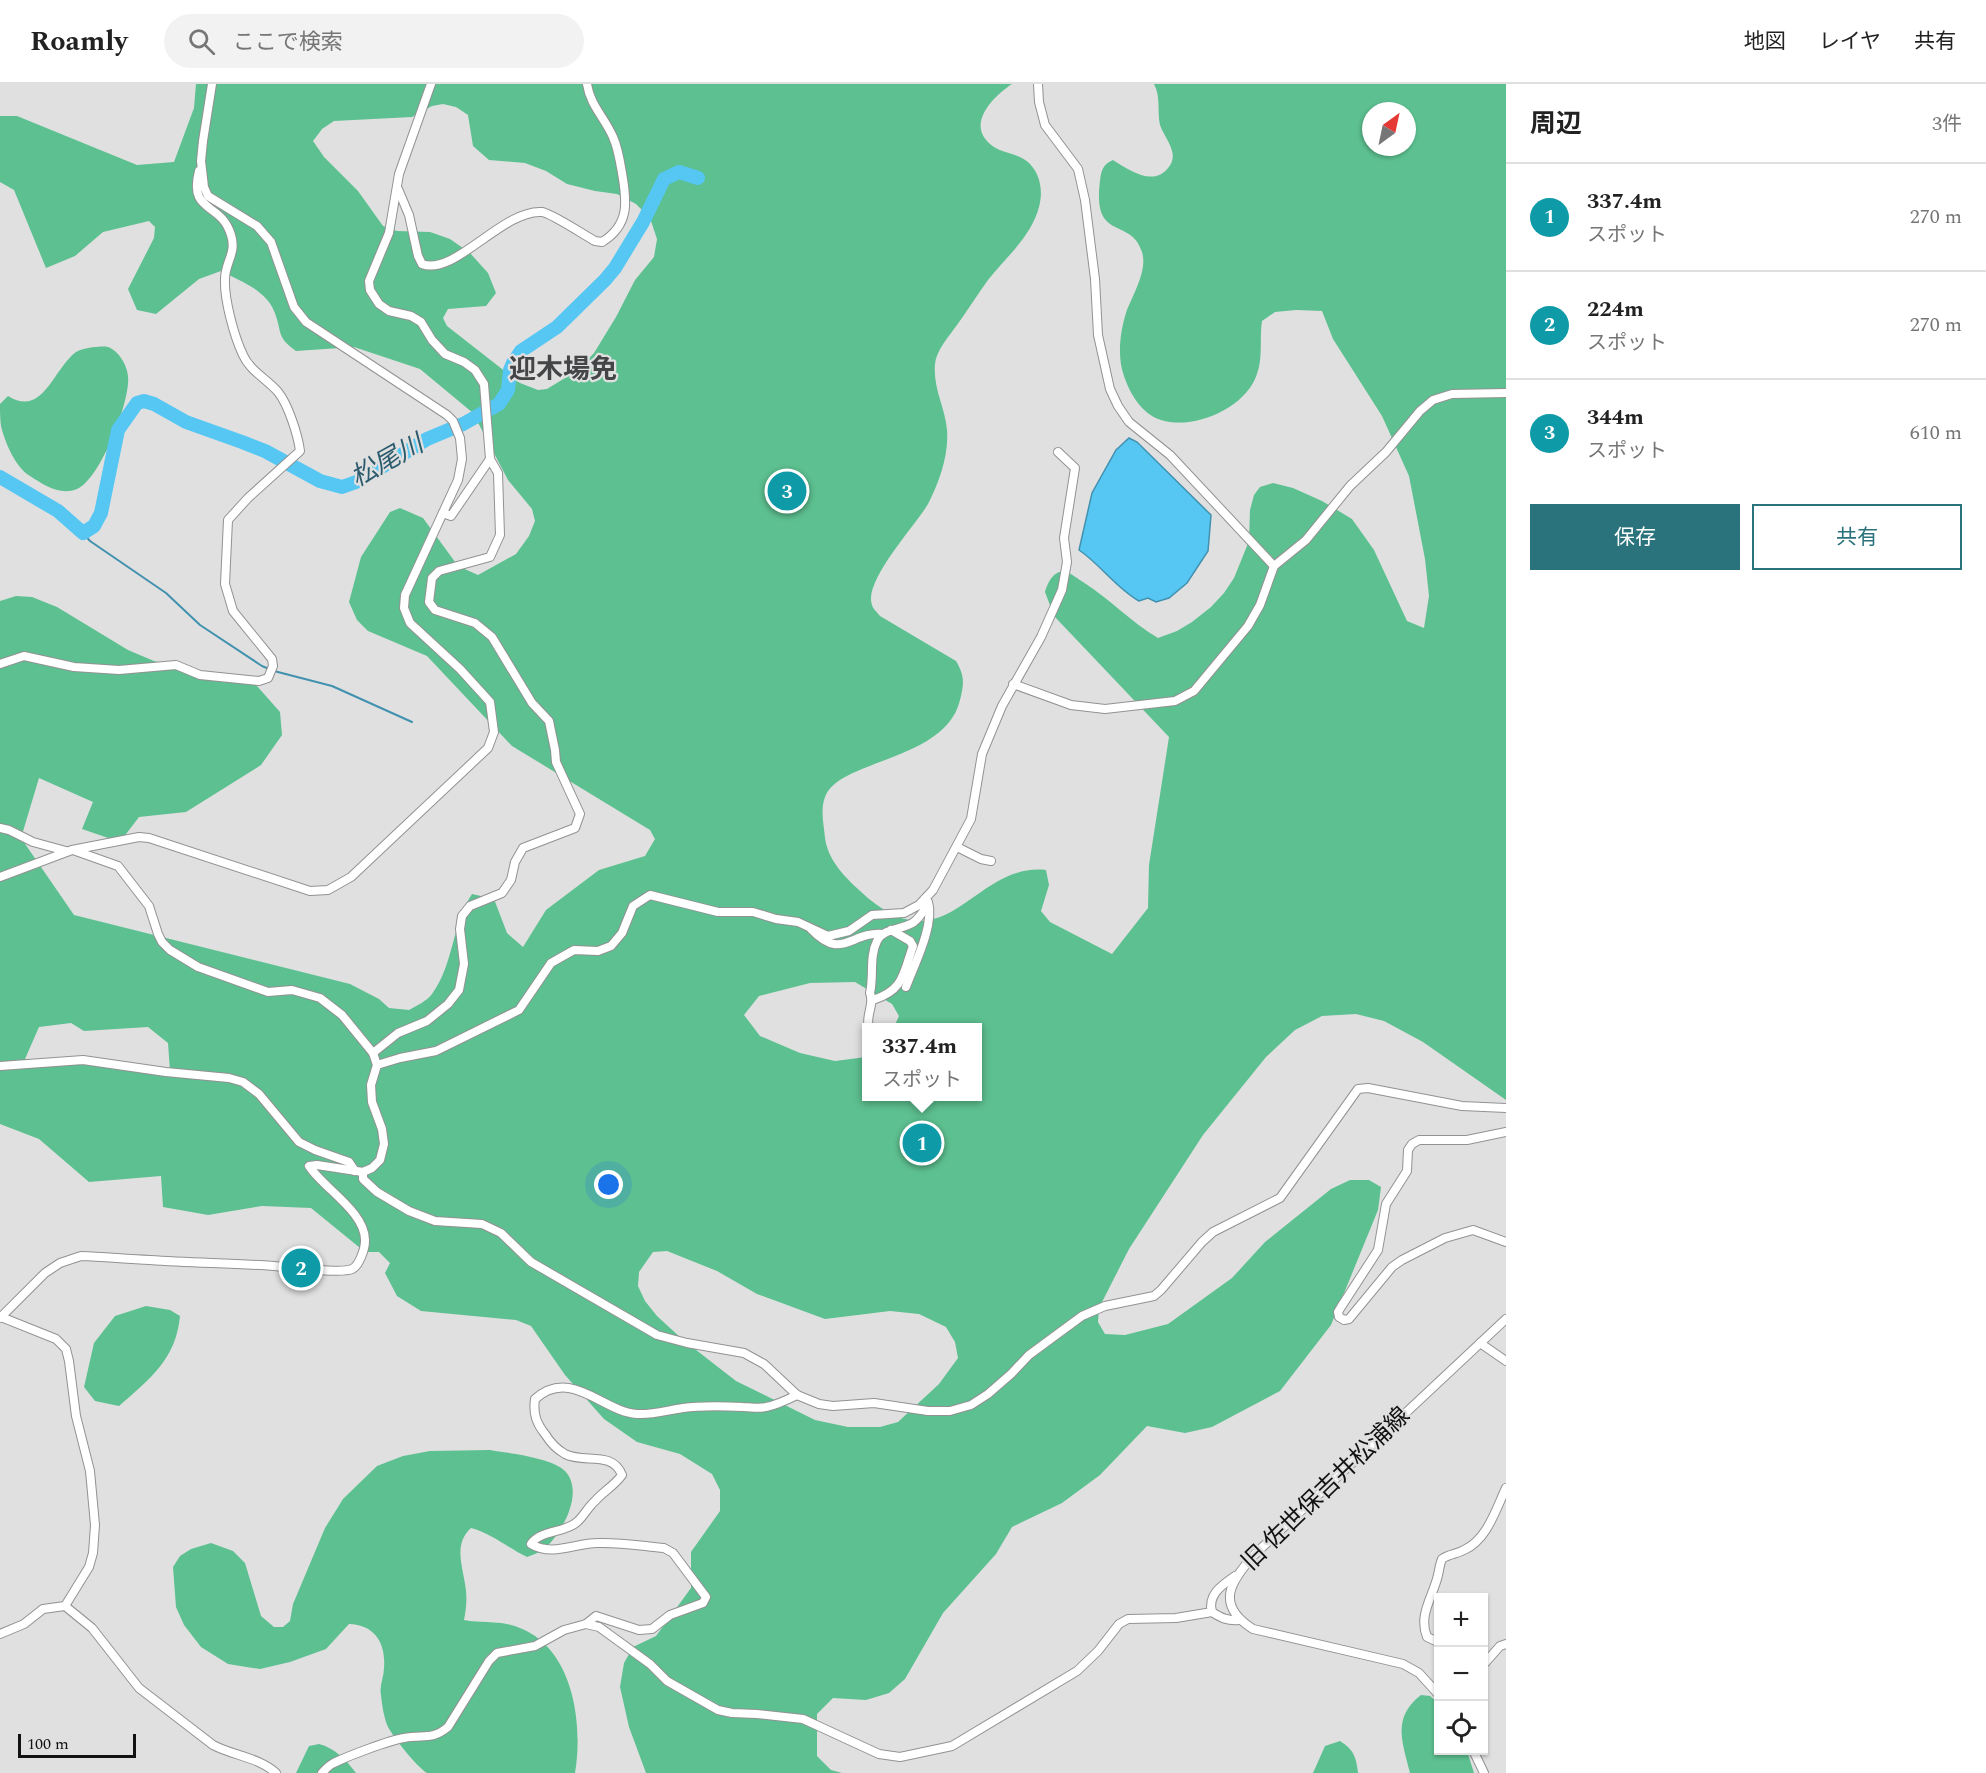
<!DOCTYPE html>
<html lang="ja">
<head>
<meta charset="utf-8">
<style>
  :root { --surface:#fff; --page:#f2f2f2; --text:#222; --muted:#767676; --line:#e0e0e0; --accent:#2a737c }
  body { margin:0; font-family:Spectral,"Noto Sans JP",serif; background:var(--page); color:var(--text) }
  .controls { position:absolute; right:18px; bottom:18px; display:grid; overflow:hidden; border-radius:0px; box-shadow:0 2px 4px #0004 }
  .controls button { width:54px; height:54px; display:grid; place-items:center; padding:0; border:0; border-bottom:2px solid var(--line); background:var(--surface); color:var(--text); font:30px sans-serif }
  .compass { position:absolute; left:1362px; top:18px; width:54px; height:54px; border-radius:50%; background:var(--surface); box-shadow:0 2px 4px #0004; rotate:33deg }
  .scale { position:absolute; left:18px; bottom:15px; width:118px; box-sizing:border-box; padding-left:6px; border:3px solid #121213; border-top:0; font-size:16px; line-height:21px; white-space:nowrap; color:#121213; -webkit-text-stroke:4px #e0e0e1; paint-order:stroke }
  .you { position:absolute; left:609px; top:1101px; width:21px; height:21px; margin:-15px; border:4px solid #fff; border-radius:50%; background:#1a73e8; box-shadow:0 0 0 9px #1a73e833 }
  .badge { display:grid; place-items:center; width:39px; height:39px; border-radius:50%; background:var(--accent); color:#fff; font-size:20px; font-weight:700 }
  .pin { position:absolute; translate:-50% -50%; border:3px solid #fff; box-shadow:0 2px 6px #0006 }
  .popup { position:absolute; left:862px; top:939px; width:120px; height:78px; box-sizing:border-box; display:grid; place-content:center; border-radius:0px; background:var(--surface); filter:drop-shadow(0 2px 4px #0005); font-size:20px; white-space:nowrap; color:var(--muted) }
  .popup b { font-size:22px; color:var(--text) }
  .popup::after { content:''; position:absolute; left:50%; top:100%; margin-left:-12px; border:12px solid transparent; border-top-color:var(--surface) }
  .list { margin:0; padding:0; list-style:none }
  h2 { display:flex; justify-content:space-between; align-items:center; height:78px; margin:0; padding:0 24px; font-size:26px }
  h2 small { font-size:20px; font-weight:400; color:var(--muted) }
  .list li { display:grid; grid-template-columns:39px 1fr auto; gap:18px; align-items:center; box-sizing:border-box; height:108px; padding:0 24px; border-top:2px solid var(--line) }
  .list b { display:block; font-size:22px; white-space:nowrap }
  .list p { margin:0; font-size:20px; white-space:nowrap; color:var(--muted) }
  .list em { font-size:20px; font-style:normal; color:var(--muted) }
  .actions { display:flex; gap:12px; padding:18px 24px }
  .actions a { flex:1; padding:14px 0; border:2px solid var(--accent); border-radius:0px; text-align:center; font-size:21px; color:var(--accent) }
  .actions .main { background:var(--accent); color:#fff }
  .icon { flex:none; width:33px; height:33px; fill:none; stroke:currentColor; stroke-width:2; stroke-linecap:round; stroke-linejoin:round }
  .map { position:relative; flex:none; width:1506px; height:1689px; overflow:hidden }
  header { display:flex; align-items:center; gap:36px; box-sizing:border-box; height:84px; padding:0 30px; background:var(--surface); border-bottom:2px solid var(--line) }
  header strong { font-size:28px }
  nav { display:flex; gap:33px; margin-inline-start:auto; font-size:21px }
  .search { width:420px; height:54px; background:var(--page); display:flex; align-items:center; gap:15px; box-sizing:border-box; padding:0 21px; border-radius:33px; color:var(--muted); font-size:22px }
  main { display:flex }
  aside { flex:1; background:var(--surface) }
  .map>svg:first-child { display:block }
  .forest { fill:#5dc090; fill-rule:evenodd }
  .water { fill:#56c7f2; stroke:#4291af; stroke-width:1.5 }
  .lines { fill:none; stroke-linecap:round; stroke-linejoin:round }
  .stream { stroke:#4291af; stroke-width:2 }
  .river { stroke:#56c7f2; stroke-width:14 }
  .street-casing { stroke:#919293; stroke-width:10 }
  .street { stroke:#fff; stroke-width:8 }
  .labels { text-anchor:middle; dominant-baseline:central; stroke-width:4.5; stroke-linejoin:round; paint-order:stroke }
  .street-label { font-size:24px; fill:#121213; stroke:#e0e0e1 }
  .water-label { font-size:26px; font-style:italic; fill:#2c5b6d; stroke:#e0e0e1 }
  .quarter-label { font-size:27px; font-weight:bold; fill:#444546; stroke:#e0e0e1 }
</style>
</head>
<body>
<header>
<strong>Roamly</strong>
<div class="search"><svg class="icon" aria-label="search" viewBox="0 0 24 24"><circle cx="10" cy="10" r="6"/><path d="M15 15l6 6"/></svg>ここで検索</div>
<nav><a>地図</a><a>レイヤ</a><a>共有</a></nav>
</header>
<main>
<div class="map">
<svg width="1506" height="1689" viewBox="0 0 1506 1689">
  <rect width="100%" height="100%" fill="#e0e0e1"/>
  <g class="forest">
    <path d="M196,0h816c-21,14 -48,43 -18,63 11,7 27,7 36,17 11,12 13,28 9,43 -8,30 -33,50 -51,73 -11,15 -21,31 -31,45 -8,11 -21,26 -22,39 -2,26 10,42 12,66 2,25 -8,53 -19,74 -12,21 -65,77 -56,101 1,4 5,7 8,11l76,45c9,15 8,23 4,39 -14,61 -121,59 -135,97 -5,13 -1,28 0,41 3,22 19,38 34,52 88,83 112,-28 187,-20l3,15 -8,26 9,11 62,32 36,-46 1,-43 20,-128 -115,-121 -9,-24c3,-10 9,-23 22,-20 5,2 11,7 16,10 27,17 48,40 75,56l19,-7 15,-9 19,-15 13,-14 10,-15 15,-37 1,-31 4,-15 6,-8 13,-4 20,5 29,13 30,18 22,31 33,71 17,7 5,-32 -4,-37 -16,-83 -27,-60 -49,-77 -11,-28 -26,-1 -21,2 -13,9c-3,20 2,39 -7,58 -14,31 -62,51 -94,41 -19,-6 -31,-26 -37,-44 -7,-19 -4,-44 2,-63 6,-17 22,-42 16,-61 -11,-36 -50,-9 -42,-71 1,-10 3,-17 13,-21 16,10 40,27 55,8 4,-4 6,-11 4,-17 -2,-9 -9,-17 -12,-26 -3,-14 1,-28 -6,-41h352v1016l-83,-58 -39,-21 -28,-7 -34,2 -27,14 -29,27 -63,78 -74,114 -30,59 -1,14 7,12 20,1 43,-11 64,-46 33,-36 66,-53 19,-9h19l12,7 -3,23 -47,115 -51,66 -68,36 -27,6 -38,-7 -47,49 -38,28 -50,24 -16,27 -53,59 -38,66 -16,14 -23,7 -33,-2 -16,16v42l14,14 11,3h-196l-17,-46 -9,-40 4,-24 9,-16 23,-11 35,-48v-36l29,-41v-21l-8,-16 -32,-20 -43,-12 -33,-23 -39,-44 -34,-49 -15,-6 -95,-9 -24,-15 -12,-23 5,-10 -11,-11h-14l-54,-44 -49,-2 -54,9 -45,-8 -2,-31 -72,6 -50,-43 -39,-15v-523l16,-5 16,1 25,10 71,43 26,11 46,12 41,5 16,8 23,26 2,23 -21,30 -75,47 -47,5 -19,25 -38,-13 11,-27 -54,-24 -18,60 53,77 276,69 29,15 10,9 20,2c7,-4 18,-9 23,-16 22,-30 20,-70 40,-100l22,5 13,34 16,14 23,-37 53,-40 46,-14 10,-17 -5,-9 -138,-84 -85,-90 -59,-25 -11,-11 -8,-18 12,-45 29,-45 10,-4 23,10 35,48 20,9 38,-21 13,-18 6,-15 -3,-12 -24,-29 -35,-67 -53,-44 -66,-22 -58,4c-21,-15 -13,-19 -22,-40 -8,-21 -34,-30 -53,-40l-22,8 -43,35 -19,-4 -9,-21 26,-51 1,-11 -6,-6 -46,11 -28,24 -29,12 -32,-78 -14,-8v-66h17l120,49 37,-3 20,-54zM443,20l13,3 12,8 5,31 16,14 36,3 21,8 21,13 28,7 22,3 19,10 14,14 7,21 -3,18 -19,23 -19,37 -22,36 -16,17 -31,19 -9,1 -18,-7 -73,-57 -4,-8 5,-9 38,-3 10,-13 -8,-20 -18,-20 -20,-14 -20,-7 -33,-1 -14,-5 -25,-35 -34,-34 -11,-16 9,-12 12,-8 78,-4 20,-11zM1371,27h36v36h-36zM855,898l37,22 7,12 -5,11 84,1v68h-112v-39l-31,4 -35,-8 -40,-17 -16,-21 15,-19 51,-13zM71,939l13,8 64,-4 20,16 2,28 -145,-12 14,-32zM667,1167l50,20 40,23 68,25 65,-8 29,3 27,13 9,15 3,16 -19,26 -41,38 -18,5h-32l-33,-7 -79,-39 -54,-42 -25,-23 -12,-15 -7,-15 1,-14 14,-20z"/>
    <path d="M94,263c4,0 10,-1 14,0 11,4 19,18 20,29 3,24 -28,104 -51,113 -17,7 -33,-4 -47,-13 -14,-8 -25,-33 -29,-50 -1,-7 -1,-15 -1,-22l8,-8c35,22 45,-27 68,-44 5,-3 12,-4 18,-5z"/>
    <path d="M146,1222l24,4 10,6c-4,43 -30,63 -61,90l-24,-5 -11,-14 10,-44 21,-27z"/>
    <path d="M490,1366c18,3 62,8 75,21 20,21 -3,63 -21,78 -5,4 -12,6 -17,8 -19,-9 -36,-24 -56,-29 -19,17 -7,41 -5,63 1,10 0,19 -2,29 16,3 32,1 47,5 61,16 73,95 64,148h-148c-11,-7 -33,-35 -39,-46 -4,-9 -6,-22 -7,-32 -2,-9 3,-18 3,-27 2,-25 -9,-43 -35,-44l-23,25 -36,13 -30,7 -32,-5 -27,-17 -17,-22 -8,-18 -3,-40 7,-11 11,-7 20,-6 22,8 12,12 16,53 13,11h9l7,-6 3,-17 32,-76 18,-29 34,-33 26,-10 27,-5z"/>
    <path d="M1421,1611l9,1 8,7v47l29,1 7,22h-64c-7,-30 -19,-55 11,-78z"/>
    <path d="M1340,1657c14,9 16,16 18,32h-45l12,-27z"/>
    <path d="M319,1660c16,4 27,16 37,29h-60l13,-27z"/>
  </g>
  <path class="water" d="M1129,354l8,4 74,73 -3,36 -21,32 -18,15 -13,4 -8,-4 -9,3c-23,-13 -38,-36 -60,-51l13,-57 24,-43z"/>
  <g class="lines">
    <g class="stream">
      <polyline points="83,449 90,457 166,509 200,541 262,582 269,585"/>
      <polyline points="274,587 332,602 412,638"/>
    </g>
    <polyline class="river" points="0,393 58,427 83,449 94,442 101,429 118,346 137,319 144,317 154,320 186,338 242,358 265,367 320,397 342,403 359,397 427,355 463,340 499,320 508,306 510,286 513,279 521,267 557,243 605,196 615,184 643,138 664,95 679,88 698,94"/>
    <g class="street-casing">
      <g id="street">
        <polyline points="1038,0 1039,18 1045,41 1078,85 1085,116 1095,195 1098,251 1110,305 1118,322 1129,338 1170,371 1274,482"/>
        <path d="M398,105l11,26 9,41 4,8c32,13 81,-55 120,-52 9,1 42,23 53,29l7,1c28,-17 25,-41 20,-69 -2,-12 -4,-25 -9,-36 -8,-19 -23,-32 -26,-53"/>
        <polyline points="443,429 451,432 490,375"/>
        <path d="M0,580l24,-8 50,11 45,3 57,-5 24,10 59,6 9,-3 5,-12 -1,-7 -39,-48 -8,-27 3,-64 20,-22 52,-47c-2,-16 -12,-47 -22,-59 -11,-13 -28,-21 -35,-37 -9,-19 -19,-56 -18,-76 0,-17 12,-26 6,-44 -10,-34 -43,-21 -32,-64"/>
        <polyline points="1013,600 1071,621 1105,625 1175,617 1194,607 1248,542 1260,521 1274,482 1306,456 1350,402 1386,368 1420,327 1433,316 1452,310 1506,309"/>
        <polyline points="0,744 9,746 33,758 66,767"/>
        <polyline points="957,763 981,775 991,777"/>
        <polyline points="0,793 72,766 139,753 149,754 310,807 328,806 351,793 488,664 494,648 490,618 460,585 410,539 404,524 405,511 458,396 462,375 460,354 453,337 447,331 306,238 294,223 271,158 257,142 208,112 204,103 201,77 203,57 212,0"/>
        <path d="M811,845c31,33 40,2 72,5"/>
        <path d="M906,903c8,-22 29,-62 22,-85"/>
        <path d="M873,916c31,-10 30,-26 40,-54l-3,-5 -19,-11"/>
        <path d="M869,944c-4,-13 6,-23 1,-35 4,-16 -1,-36 7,-52 6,-13 26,-11 37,-19 5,-4 9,-10 12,-15l-1,-8"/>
        <polyline points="373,969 398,949 427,937 448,920 459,906 464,880 460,845 462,832 470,822 502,809 511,796 515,778 523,764 575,744 580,730 556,678 555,666 549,637 532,619 492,553 475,539 435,526 429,518 432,494 439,487 490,473 500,451 498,389 490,375 484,300 475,286 464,278 445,270 432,256 421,238 411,232 389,227 379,220 370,206 369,197 389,149 399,90 431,0"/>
        <polyline points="377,981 400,974 436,967 519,926 551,879 574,866 598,867 611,862 622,849 633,822 650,811 718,828 753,828 776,835 798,838 828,852 849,847 872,831 904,829 919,821 933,806 971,735 982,670 1002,622 1041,553 1062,506 1067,478 1064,454 1075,384 1058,368"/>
        <polyline points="0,982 83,976 166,988 229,994 243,998 259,1010 299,1058 315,1066 349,1078 355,1087"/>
        <polyline points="1506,1048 1467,1056 1419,1056 1412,1060 1408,1066 1407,1087 1386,1120 1378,1166 1341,1223 1338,1228 1339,1233 1344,1236 1349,1235 1392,1183 1402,1176 1445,1154 1473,1146 1506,1158"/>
        <polyline points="363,1088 363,1095 377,1108 409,1127 435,1137 482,1140 501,1149 531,1178 657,1251 687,1259 744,1269 764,1280 797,1311 819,1320 833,1322 874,1319 928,1327 950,1327 971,1321 988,1310 1011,1290 1029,1271 1082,1232 1105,1222 1154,1212 1161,1206 1202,1158 1213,1148 1280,1114 1358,1005 1368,1004 1462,1022 1506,1024"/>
        <polyline points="1,1233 56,1255 66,1265 69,1277 76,1332 90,1387 95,1441 93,1469 89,1483 65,1522"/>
        <path d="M0,1234l45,-45 15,-10 21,-7c24,1 46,3 69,4 41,3 83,3 124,6 15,1 67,8 78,3 7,-3 13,-20 13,-28 1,-29 -42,-53 -56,-75l8,-1 46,7 9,-4 8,-8 4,-16 -2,-15 -10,-27 -1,-17 6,-20 -4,-12 -31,-38 -22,-17 -28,-8 -24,2 -70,-25 -28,-17 -8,-8 -4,-8 -9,-28 -31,-40 -45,-16"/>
        <polyline points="1480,1259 1506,1277"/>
        <path d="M1235,1492c-13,9 -28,19 -23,36 9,6 16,9 27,8"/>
        <polyline points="586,1540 599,1543 650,1580 667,1597 718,1626 732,1629 757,1630 803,1635 879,1670 900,1673 952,1662 1077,1587 1098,1567 1119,1540 1128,1535 1176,1534 1212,1528"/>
        <path d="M0,1550l24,-10 19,-15 22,-3 27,22 47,60 74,57c21,11 45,12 63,28"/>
        <path d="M1438,1558l-11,-5c-8,-20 3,-36 9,-55 3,-8 3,-16 6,-23 7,-5 15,-5 22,-9 23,-10 32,-41 42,-62"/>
        <polyline points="1484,1580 1500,1562 1506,1560"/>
        <path d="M1438,1610l-19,-21 -16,-9 -150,-35c-38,-24 -23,-47 1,-74l252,-236"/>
        <polyline points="1473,1666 1484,1689"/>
        <path d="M322,1689c3,-3 6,-7 10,-9 13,-7 58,-24 72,-26 19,-4 27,3 44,-11l41,-66 8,-8 38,-7 29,-16 22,-6 10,-8 43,14 13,-1 18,-14 33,-12 3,-6 -33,-44 -9,-5c-22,-2 -45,-6 -67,-5 -21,0 -45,14 -66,1 9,-14 34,-11 46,-22 7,-6 11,-15 18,-21 9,-10 19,-15 27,-26 -10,-25 -38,-11 -57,-21 -9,-5 -15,-12 -20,-20 -9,-11 -12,-21 -10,-35 36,-32 68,13 102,15 16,1 31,-4 46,-6 20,-3 41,-2 60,-1 8,0 16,2 23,0 11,-2 21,-7 31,-12"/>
      </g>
    </g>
    <use href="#street" class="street"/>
  </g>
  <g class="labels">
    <g class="street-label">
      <text transform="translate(1326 1405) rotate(-44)">旧 佐世保吉井松浦線</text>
    </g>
    <g class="water-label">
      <text transform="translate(387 377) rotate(-29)">松尾川</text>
    </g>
    <g class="quarter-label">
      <text x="563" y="286">迎木場免</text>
    </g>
  </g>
</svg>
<div class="controls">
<button>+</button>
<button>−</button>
<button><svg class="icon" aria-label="locate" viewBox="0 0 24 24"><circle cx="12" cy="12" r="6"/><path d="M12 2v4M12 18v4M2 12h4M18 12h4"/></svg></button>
</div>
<svg class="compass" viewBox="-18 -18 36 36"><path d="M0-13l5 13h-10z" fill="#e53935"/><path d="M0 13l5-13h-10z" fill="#767676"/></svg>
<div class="scale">100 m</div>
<div class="you"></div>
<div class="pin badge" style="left:922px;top:1059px;background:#0f9aa8">1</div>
<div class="popup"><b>337.4m</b>スポット</div>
<div class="pin badge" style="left:301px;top:1184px;background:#0f9aa8">2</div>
<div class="pin badge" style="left:787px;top:407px;background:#0f9aa8">3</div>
</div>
<aside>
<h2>周辺<small>3件</small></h2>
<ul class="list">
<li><span class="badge" style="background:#0f9aa8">1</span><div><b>337.4m</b><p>スポット</p></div><em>270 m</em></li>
<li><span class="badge" style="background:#0f9aa8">2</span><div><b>224m</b><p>スポット</p></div><em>270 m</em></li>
<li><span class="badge" style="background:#0f9aa8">3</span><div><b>344m</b><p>スポット</p></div><em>610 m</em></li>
</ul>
<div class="actions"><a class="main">保存</a><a>共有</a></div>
</aside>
</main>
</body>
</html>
